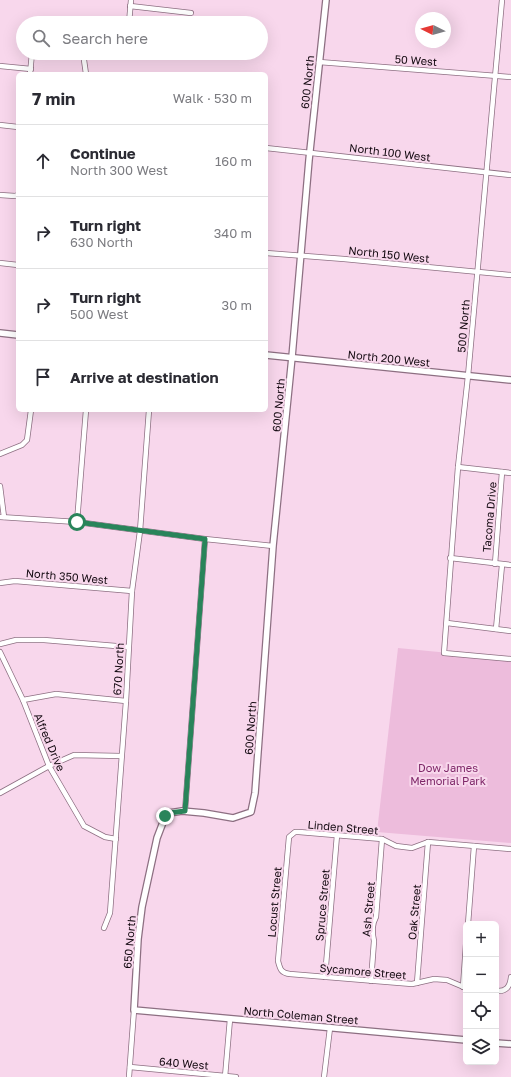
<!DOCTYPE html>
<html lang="en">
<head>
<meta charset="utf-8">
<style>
  :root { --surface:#fff; --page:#f2f2f3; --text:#2b2b33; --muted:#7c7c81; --line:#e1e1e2 }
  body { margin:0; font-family:"Golos Text",sans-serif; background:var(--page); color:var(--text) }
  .controls { position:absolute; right:12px; bottom:12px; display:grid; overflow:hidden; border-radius:6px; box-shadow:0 4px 16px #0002 }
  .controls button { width:36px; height:36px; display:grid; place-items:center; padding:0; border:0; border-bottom:1px solid var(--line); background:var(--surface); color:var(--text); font:20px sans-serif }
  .compass { position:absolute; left:415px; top:12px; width:36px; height:36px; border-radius:50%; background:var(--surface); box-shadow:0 4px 16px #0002; rotate:275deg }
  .stop { position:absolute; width:12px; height:12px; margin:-9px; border:3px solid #29845a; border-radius:50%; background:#fff }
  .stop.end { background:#29845a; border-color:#fff; box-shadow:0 1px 4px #0008 }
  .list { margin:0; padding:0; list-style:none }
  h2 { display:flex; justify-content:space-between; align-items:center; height:52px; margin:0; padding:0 16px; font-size:17px }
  h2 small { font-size:13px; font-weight:400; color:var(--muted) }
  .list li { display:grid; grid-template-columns:26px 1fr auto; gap:12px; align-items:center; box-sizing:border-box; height:72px; padding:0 16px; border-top:1px solid var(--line) }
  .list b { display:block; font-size:15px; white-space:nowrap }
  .list p { margin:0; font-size:13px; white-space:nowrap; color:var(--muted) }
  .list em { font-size:13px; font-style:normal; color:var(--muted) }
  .icon { flex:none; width:22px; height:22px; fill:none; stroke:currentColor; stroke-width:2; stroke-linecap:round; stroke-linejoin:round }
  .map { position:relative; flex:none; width:511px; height:1077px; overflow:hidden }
  .search { position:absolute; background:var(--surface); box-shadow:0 4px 16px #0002; left:16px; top:16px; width:252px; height:44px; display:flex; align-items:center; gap:10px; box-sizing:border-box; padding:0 14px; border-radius:22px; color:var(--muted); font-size:15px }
  .panel { position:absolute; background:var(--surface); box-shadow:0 4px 16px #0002; left:16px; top:72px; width:252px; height:340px; border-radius:6px }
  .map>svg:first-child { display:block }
  .green { fill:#edbcdc }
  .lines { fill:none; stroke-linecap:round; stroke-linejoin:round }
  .minor-casing { stroke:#8d6f82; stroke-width:6 }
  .tertiary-casing { stroke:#8d6f82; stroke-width:8 }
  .minor { stroke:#fff; stroke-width:4.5 }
  .tertiary { stroke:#fff; stroke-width:5.5 }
  .route { stroke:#29845a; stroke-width:5 }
  .labels { text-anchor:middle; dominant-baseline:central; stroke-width:4; stroke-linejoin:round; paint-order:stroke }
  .street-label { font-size:11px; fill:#130910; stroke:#f8d7ec }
  .park-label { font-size:11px; fill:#7e2768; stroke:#f8d7ec }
</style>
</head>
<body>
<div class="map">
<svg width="511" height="1077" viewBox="0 0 511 1077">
  <rect width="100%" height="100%" fill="#f8d7ec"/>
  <polygon class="green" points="398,648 511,659 511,843 377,832"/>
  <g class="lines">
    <g class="minor-casing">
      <g id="minor">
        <polyline points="502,0 468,376 458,467 444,653 511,659"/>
        <polyline points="130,6 191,13"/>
        <polyline points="129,23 131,0"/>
        <polyline points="83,53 86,74"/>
        <polyline points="319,62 511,77"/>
        <polyline points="0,66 31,69"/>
        <polyline points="30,74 32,53"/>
        <polyline points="0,125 18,127"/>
        <polyline points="266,148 511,175"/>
        <polyline points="0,195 15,196 18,195"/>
        <polyline points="266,253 344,259 511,275"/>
        <polyline points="0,263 18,265"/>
        <polyline points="0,454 22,445 27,440 31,410"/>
        <polyline points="458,467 511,473"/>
        <polyline points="0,486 4,517"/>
        <polyline points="0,517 77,522 205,539 273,546"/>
        <polyline points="77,522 86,410"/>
        <polyline points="450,558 511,565"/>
        <polyline points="495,564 502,472"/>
        <polyline points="0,583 15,581 132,591"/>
        <polyline points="447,623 511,631"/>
        <polyline points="496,629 502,565"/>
        <polyline points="0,644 16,640 44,640 128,647"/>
        <polyline points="0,652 23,700 49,766 84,826 105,837 116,839"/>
        <polyline points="23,700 56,694 126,701"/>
        <polyline points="0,793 49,766 74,755 121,756"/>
        <polyline points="185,811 205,539"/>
        <polyline points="468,924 474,846"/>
        <polyline points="104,928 110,913 126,701 132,591 140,531 149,410"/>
        <polyline points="325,977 337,835"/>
        <path d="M371,981l3,-40c-2,-8 -2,-17 2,-24l6,-78"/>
        <polyline points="417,983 428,842"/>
        <polyline points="463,987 466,944"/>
        <path d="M466,988l-19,-8 -13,-1 -22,5 -122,-10c-9,-1 -10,-5 -12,-13l11,-124 6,-5h4l83,7 14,7 16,2 16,-6 83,7"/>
        <path d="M496,991c10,1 14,-4 15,-14"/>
        <polyline points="130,1067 236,1077"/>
        <polyline points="129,1077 134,1010"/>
        <polyline points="225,1077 230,1019"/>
        <polyline points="324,1077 330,1028"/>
      </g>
    </g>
    <g class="tertiary-casing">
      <g id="tertiary">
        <polyline points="326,0 309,160 292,357 273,546 255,793 251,812 233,818 204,813 182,811 169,813 165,817 157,838 142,907 138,939 134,1010 466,1040"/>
        <polyline points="0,333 18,335"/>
        <polyline points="266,355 511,380"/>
        <polyline points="496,1043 511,1044"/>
      </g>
    </g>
    <use href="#minor" class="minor"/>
    <use href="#tertiary" class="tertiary"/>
  </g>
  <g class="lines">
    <polyline class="route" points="77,522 205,539 185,811 169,813 165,816"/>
  </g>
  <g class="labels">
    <g class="street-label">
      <text transform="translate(416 60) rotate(4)">50 West</text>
      <text transform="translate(307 82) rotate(-84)">600 North</text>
      <text transform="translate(390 152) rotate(7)">North 100 West</text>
      <text transform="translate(389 254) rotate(6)">North 150 West</text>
      <text transform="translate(463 326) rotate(-85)">500 North</text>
      <text transform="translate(389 358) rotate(6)">North 200 West</text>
      <text transform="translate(278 405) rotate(-85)">600 North</text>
      <text transform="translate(489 517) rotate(-85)">Tacoma Drive</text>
      <text transform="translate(67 576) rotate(5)">North 350 West</text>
      <text transform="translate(118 669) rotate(-87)">670 North</text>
      <text transform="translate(250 728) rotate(-86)">600 North</text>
      <text transform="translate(50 742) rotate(67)">Alfred Drive</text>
      <text transform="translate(343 827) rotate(5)">Linden Street</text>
      <text transform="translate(274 902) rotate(-85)">Locust Street</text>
      <text transform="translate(322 905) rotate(-85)">Spruce Street</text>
      <text transform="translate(368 909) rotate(-85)">Ash Street</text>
      <text transform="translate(414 912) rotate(-85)">Oak Street</text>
      <text transform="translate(129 942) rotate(-85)">650 North</text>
      <text transform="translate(363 971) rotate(5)">Sycamore Street</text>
      <text transform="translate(301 1015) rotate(5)">North Coleman Street</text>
      <text transform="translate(184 1063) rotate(5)">640 West</text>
    </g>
    <g class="park-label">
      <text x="448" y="767">Dow James<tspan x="448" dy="13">Memorial Park</tspan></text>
    </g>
  </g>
</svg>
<div class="controls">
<button>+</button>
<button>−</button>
<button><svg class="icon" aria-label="locate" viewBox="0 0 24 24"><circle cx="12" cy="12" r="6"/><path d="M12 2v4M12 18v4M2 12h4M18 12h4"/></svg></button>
<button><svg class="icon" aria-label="layers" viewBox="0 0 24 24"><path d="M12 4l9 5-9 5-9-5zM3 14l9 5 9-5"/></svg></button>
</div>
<svg class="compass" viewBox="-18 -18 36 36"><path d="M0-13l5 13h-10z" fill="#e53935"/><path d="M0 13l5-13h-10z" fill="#7c7c81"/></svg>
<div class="stop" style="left:77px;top:522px"></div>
<div class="stop end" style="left:165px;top:816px"></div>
<div class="search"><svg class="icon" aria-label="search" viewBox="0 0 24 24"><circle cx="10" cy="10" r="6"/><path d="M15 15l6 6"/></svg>Search here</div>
<section class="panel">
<h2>7 min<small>Walk · 530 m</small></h2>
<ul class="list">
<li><svg class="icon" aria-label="ahead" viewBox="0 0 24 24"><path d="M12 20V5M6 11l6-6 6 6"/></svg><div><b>Continue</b><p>North 300 West</p></div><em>160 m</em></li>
<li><svg class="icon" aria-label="right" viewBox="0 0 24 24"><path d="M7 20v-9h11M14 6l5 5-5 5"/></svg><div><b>Turn right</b><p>630 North</p></div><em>340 m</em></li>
<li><svg class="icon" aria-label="right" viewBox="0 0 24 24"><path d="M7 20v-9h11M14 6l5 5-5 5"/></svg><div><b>Turn right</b><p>500 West</p></div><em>30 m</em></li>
<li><svg class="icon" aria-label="arrive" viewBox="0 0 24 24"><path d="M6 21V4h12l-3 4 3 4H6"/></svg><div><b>Arrive at destination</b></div></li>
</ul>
</section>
</div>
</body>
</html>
